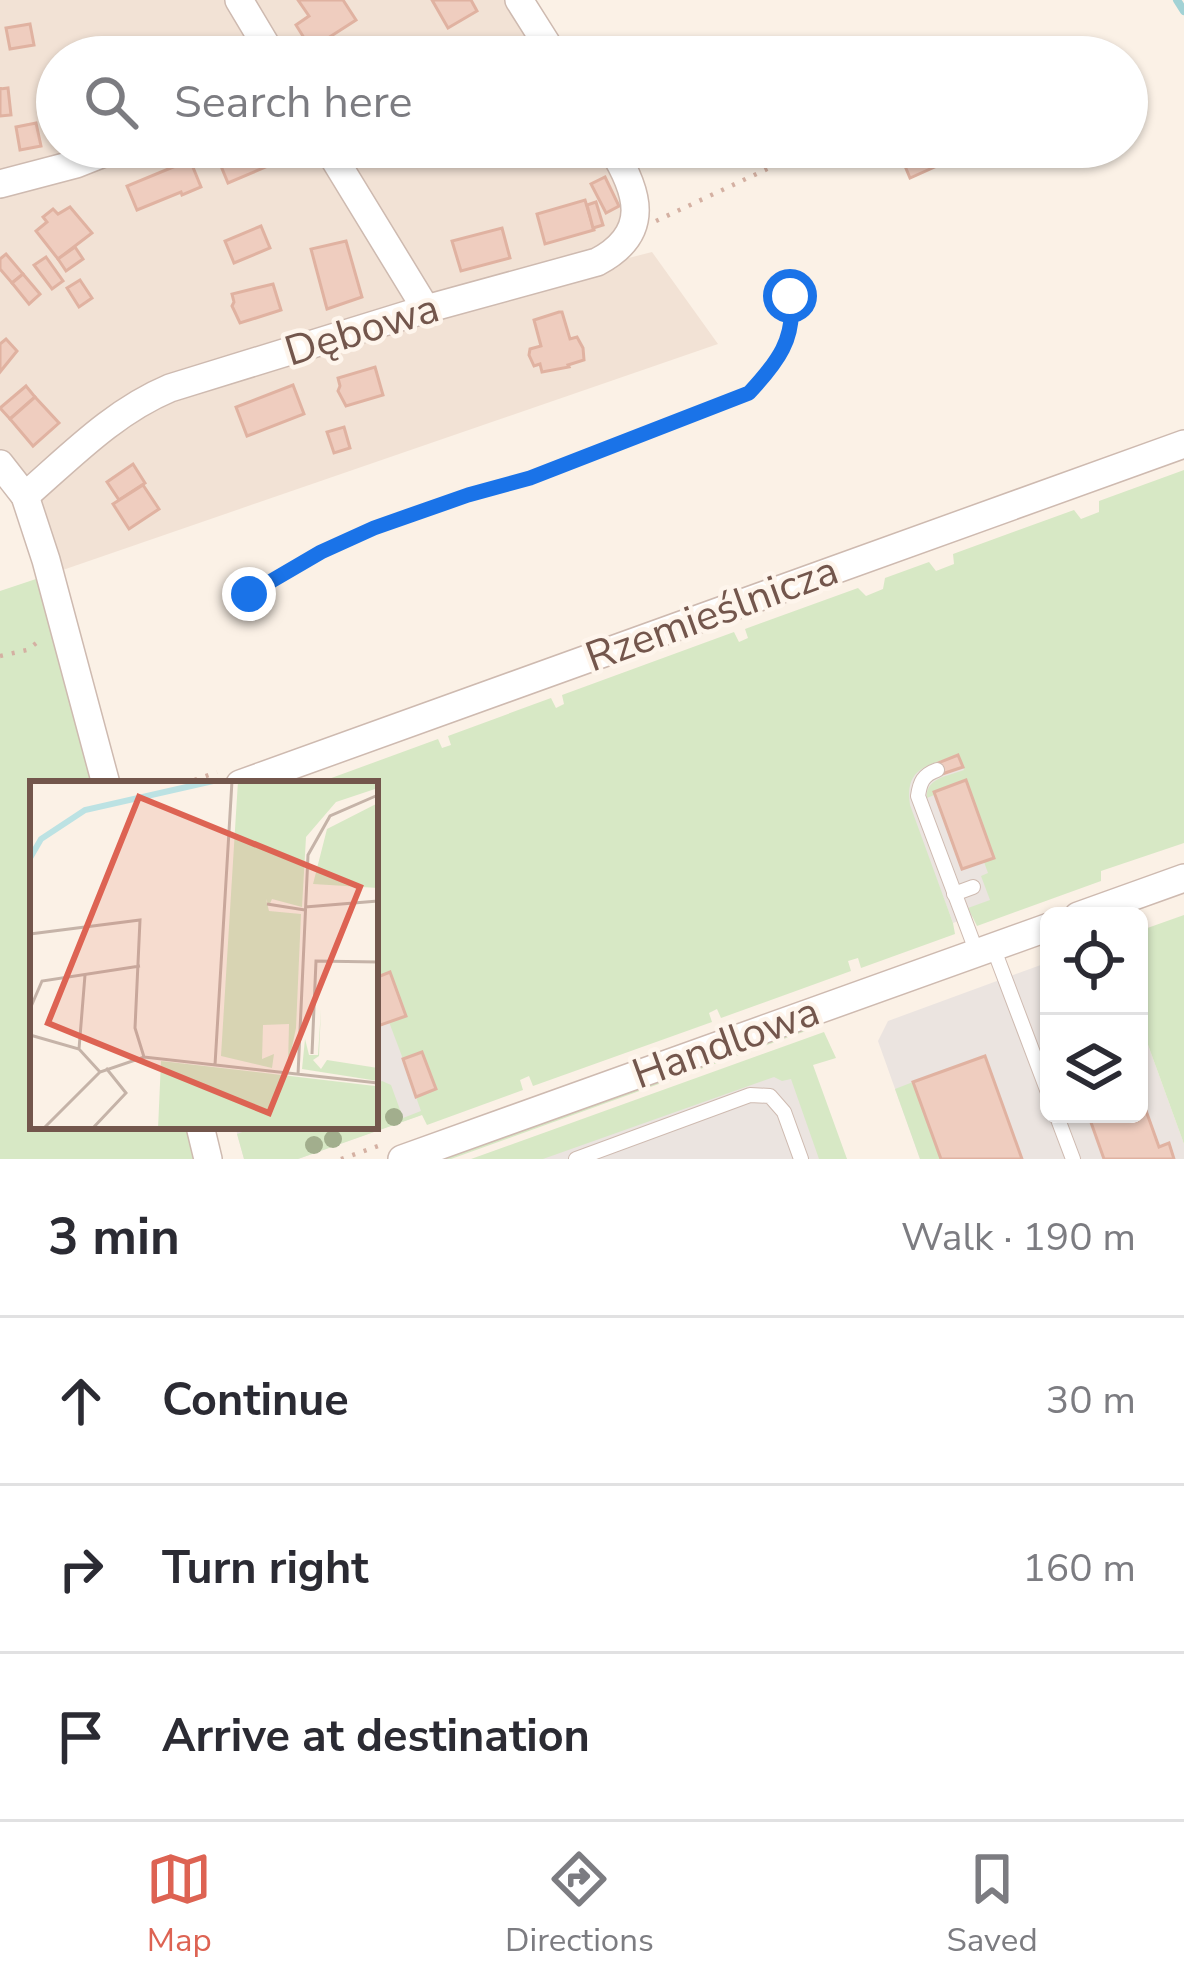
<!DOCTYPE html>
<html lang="en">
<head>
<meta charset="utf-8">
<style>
  :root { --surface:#fff; --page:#f2f2f3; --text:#2b2b33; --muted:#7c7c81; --line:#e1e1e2; --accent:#dd6353 }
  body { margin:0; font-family:"Nunito Sans",sans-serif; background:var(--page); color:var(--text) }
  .controls { position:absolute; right:36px; bottom:36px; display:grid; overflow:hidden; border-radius:18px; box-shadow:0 3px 9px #0004 }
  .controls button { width:108px; height:108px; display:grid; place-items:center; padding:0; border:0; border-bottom:3px solid var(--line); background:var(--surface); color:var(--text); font:60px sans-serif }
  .stop { position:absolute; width:36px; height:36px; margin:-27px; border:9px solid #1a73e8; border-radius:50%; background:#fff }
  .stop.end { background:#1a73e8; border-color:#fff; box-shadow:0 3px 12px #0008 }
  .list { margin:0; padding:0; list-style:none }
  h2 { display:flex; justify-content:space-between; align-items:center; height:156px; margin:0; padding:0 48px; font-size:51px }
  h2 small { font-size:39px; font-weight:400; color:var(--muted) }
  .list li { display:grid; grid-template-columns:78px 1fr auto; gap:36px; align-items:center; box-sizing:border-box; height:168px; padding:0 48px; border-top:3px solid var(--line) }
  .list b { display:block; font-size:45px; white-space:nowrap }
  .list em { font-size:39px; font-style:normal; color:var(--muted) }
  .icon { flex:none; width:66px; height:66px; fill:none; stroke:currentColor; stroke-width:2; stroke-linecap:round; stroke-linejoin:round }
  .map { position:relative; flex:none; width:1184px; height:1159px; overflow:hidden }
  .search { position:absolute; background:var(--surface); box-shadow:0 3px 9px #0004; left:36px; right:36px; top:36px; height:132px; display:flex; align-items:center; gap:30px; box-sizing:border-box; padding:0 42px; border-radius:66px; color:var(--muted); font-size:45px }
  .sheet { height:660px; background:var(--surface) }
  nav { display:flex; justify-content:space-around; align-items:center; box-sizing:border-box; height:168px; border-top:3px solid var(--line); background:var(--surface); font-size:33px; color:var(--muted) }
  nav a { display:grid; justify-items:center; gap:6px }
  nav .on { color:var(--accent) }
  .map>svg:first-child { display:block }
  .residential { fill:#f2e2d5 }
  .industrial { fill:#ebe4e0 }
  .green { fill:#d7e8c5 }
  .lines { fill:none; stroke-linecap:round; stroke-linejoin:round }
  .stream { stroke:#a2d2d5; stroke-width:8 }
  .building { fill:#efcdbf; stroke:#e0b2a1; stroke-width:3 }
  .lane-casing { stroke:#cebab0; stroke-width:16 }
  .street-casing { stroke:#cebab0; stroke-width:30 }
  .path { stroke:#d4b0a2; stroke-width:4.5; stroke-dasharray:3 9; stroke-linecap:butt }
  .lane { stroke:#fff; stroke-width:14 }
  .street { stroke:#fff; stroke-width:27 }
  .tree { fill:#a2ae8d }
  .route { stroke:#1a73e8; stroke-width:15 }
  .labels { text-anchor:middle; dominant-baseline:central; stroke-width:9; stroke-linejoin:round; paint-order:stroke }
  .street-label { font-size:42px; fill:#73564c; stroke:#fef5ec }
  .inset-river { fill:none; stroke:#bce2e3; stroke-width:6 }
  .inset-road { fill:none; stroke:#c5b3a8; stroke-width:3 }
  .view { fill:#dd6353; fill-opacity:0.15; stroke:#dd6353; stroke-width:6 }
  .inset-edge { fill:none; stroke:#73564c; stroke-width:6 }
</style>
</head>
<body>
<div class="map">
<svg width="1184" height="1159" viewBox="0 0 1184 1159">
  <rect width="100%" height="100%" fill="#fbf1e6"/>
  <polygon class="residential" points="0,0 519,0 555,57 57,57 57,147 611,147 626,171 620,250 519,286 652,252 718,344 57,572 0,464"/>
  <g class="industrial">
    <polygon points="970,739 1024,898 953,923 896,772"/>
    <polygon points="398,952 455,1103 298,1159 244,1159 235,1126 375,1126 375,958"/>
    <polygon points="1049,962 1049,1114 1139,1114 1139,1020 1184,1144 1184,1159 920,1159 878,1041 888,1021"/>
    <polygon points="792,1055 847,1159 502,1159"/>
  </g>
  <g class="green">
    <path d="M1184,470v373l-83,28v10l-124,45 -9,-18 22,-8 -9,-24 7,-3 -4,-11 10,-5 -27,-76 -40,17c-2,-20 21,-22 37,-28l-6,-15c-29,10 -54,12 -48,50l43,118 2,11 -94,34 -3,-10 -10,3 3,10 -130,47 -4,-9 -8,4 3,9 -179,64 -4,-10 -9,4 3,10 -96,35 -5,-10 -124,44h-54l-7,-25 21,-8h117v-42l7,-3 9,4 12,33 18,-7 -5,-14 6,-44 -19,6 -14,-37 17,-7 -15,-42 -16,5v-194h-60l123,-45 4,9 9,-3 -3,-9 103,-38 5,10 8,-4 -2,-9 172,-63 5,10 9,-4 -3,-9 113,-41 8,8 17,-7 2,-11 44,-16 7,9 18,-7 -1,-10 121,-44 7,9 18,-7v-11z"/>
    <polygon points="36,579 93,784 33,784 33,1126 188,1126 197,1159 0,1159 0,591"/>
    <polygon points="1184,915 1184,1144 1139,1020 1139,931"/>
    <polygon points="811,1026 817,1027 451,1159 434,1159"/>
    <polygon points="824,1032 836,1058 813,1065 847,1159 819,1159 791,1079 782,1081 774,1077 543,1159 471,1159"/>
    <polygon points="913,1082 941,1159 920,1159 895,1089"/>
  </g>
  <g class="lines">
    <polyline class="stream" points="1177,0 1184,11"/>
  </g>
  <g class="building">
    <polygon points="298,0 343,0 356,20 311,49 296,25 309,16"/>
    <polygon points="432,0 471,0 477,11 448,28"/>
    <polygon points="30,24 34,45 10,49 6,28"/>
    <polygon points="495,38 506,57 470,57 468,54"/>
    <polygon points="188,44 194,57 157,57"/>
    <polygon points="0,87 0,89 8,88 11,115 0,116"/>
    <polygon points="36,123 41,146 20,150 16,127"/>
    <polygon points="233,147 283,147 286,155 267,163 268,166 228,183 216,154"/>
    <polygon points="897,147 968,147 970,151 910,178"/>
    <polygon points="190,160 201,187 182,195 181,192 137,210 127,186"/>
    <polygon points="605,177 619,206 606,213 591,184"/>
    <polygon points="585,200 594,230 545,244 537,214"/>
    <polygon points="596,202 603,225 593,228 587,205"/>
    <polygon points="70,207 92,233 58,259 36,231 47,222 43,217 53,209 58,214"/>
    <polygon points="261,226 270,248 234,263 225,241"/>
    <polygon points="502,228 510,258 461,271 452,241"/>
    <polygon points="346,241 362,297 327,309 311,249"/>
    <polygon points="75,247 83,259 66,271 58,259"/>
    <polygon points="6,254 23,274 12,283 0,269 0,259"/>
    <polygon points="46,257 63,281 52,289 34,265"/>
    <polygon points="23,274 40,294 29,304 12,283"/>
    <polygon points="80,280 92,298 79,307 67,288"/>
    <polygon points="273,284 281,310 240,323 232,306 234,302 232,294"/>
    <polygon points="559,312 562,312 570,339 577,337 583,348 584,360 568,365 569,367 542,372 540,364 534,366 529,355 530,349 541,346 534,320"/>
    <polygon points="6,339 17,351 0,372 0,344"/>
    <polygon points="375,367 383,395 346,406 338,391 340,386 338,378"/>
    <polygon points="293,385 304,414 247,436 236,407"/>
    <polygon points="26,386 35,397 10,419 0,408"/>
    <polygon points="35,397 59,423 33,446 10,419"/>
    <polygon points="344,427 350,448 334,453 327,432"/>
    <polygon points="133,464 145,483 119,500 107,482"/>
    <polygon points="143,485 159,509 129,529 113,504"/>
    <polygon points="958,755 963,767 942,774 938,763"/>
    <polygon points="966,780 994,858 962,869 934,792"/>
    <polygon points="390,972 406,1016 375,1027 375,978"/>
    <polygon points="422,1052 436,1089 416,1097 403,1059"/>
    <polygon points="985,1056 1022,1159 941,1159 913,1082"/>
    <polygon points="1139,1091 1159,1147 1169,1143 1174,1159 1104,1159 1088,1114 1139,1114"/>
  </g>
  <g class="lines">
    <g class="lane-casing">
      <g id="lane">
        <path d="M937,770c-14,5 -17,12 -19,26l59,157"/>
        <polyline points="954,894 973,887"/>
        <polyline points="993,947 1049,1095"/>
        <polyline points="1056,1114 1073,1159"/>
        <polyline points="576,1159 750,1095 770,1096 784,1112 801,1159"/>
      </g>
    </g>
    <g class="street-casing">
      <g id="street">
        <polyline points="239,0 273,57"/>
        <polyline points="519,0 555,57"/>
        <polyline points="327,147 426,309"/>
        <polyline points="0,184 76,164 119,147"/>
        <polyline points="0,464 25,496 46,560 106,784"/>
        <path d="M25,496c46,-40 88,-84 145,-108l256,-79 171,-47c55,-29 42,-70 14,-115"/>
        <polyline points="240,784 1184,444"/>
        <polyline points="1078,916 1184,878"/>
        <polyline points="200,1126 208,1159"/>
        <polyline points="402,1159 1049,927"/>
      </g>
    </g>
    <g class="path">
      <polyline points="1001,57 1033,42"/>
      <polyline points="656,221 814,147"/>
      <path d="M249,594l72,-42 53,-24 94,-33 62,-17 220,-85c27,-30 47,-54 40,-97"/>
      <polyline points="0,656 27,650 43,638"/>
      <polyline points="183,784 217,772"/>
      <polyline points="341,1159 381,1145"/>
    </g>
    <use href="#lane" class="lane"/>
    <use href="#street" class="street"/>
  </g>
  <g class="tree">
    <circle cx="394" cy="1117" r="9"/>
    <circle cx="333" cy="1139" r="9"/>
    <circle cx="314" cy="1145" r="9"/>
  </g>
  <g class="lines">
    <path class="route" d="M249,594l72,-42 53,-24 94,-33 62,-17 219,-85c28,-30 48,-55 41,-97"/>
  </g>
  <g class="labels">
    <g class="street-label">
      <text transform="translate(362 330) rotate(-17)">Dębowa</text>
      <text transform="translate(712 614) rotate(-20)">Rzemieślnicza</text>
      <text transform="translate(726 1043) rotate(-20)">Handlowa</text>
    </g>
  </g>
  <g transform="translate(30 781)">
    <rect width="348" height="348" fill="#fbf1e6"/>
    <path d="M208,0h140v7l-42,14 -30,35 -4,70 -30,-8 -3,7 -3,-7 3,12 32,3 -5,114 -8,38 1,-42 -26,1 -1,34 12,-5 -2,14 -51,-12zM348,22v85l-65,-4 14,-55zM291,228l-2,47 -6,4 8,9 6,-9 51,8v13l-76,-12 3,-30 4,16h9zM131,280l214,25 3,43h-220z" fill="#d7e8c5"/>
    <path class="inset-river" d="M0,77l11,-19 44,-29 128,-29"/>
    <path class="inset-road" d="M237,123l38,6M275,126l73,-6M0,153l110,-14 -5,108 9,29M0,228l12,-28 98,-15M0,254l49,14 21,23M49,268l6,-74M282,273l4,-93 62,1M185,284l17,-284M268,294l10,-220 22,-39 48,-21M13,348l57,-57 44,-15 234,26M62,348l34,-36 -20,-25"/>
    <path class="view" d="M109,16l221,90 -91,226 -221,-90z"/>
    <rect width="348" height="348" class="inset-edge"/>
  </g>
</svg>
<div class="controls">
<button><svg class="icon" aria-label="locate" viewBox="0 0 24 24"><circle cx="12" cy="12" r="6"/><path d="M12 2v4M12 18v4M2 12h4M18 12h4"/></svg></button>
<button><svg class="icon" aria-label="layers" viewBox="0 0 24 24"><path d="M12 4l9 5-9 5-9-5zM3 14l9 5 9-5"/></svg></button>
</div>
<div class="stop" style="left:790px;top:296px"></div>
<div class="stop end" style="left:249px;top:594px"></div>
<div class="search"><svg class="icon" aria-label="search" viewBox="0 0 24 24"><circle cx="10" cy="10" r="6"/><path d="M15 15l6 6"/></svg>Search here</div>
</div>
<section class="sheet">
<h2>3 min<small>Walk · 190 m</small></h2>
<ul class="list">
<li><svg class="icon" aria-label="ahead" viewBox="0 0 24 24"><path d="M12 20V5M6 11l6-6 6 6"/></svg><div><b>Continue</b></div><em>30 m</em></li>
<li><svg class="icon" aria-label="right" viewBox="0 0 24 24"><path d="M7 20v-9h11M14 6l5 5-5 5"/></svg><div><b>Turn right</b></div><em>160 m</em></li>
<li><svg class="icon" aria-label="arrive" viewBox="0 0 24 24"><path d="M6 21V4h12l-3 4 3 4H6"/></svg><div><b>Arrive at destination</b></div></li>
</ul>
</section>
<nav>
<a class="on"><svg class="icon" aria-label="map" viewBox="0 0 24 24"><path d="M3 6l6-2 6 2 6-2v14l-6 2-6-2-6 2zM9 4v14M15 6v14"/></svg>Map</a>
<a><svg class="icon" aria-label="directions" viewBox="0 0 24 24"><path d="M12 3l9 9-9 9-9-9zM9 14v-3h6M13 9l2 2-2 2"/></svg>Directions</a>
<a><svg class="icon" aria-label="saved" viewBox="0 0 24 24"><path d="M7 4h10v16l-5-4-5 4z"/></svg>Saved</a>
</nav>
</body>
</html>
